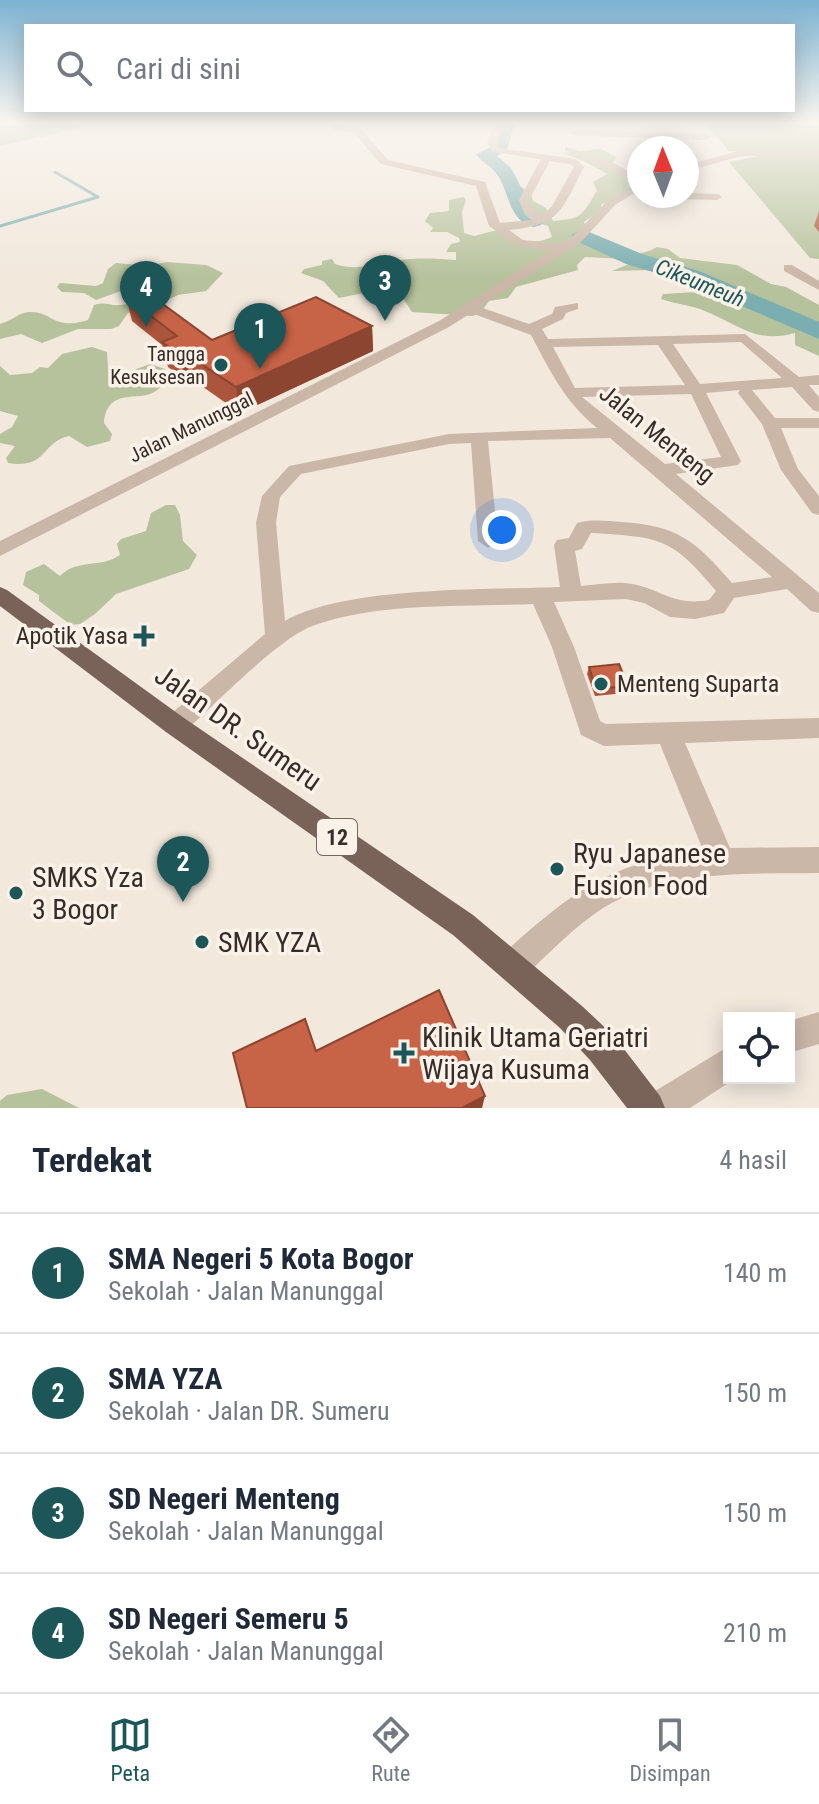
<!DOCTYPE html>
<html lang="id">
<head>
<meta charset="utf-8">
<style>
  :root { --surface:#fff; --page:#f6f6f7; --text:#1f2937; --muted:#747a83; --line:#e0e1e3; --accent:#1d5659 }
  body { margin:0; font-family:"Roboto Condensed",sans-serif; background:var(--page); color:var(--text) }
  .controls { position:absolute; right:24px; bottom:24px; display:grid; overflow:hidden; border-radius:0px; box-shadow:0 4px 20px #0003 }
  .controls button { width:72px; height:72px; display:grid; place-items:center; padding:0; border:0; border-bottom:2px solid var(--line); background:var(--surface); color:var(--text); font:40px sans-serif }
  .compass { position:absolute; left:627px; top:136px; width:72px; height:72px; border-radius:50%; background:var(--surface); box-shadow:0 4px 20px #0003; rotate:359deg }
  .you { position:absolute; left:502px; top:530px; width:28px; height:28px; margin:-20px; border:6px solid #fff; border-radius:50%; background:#1a73e8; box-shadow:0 0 0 12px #1a73e833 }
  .badge { display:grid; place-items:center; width:52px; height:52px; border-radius:50%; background:var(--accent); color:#fff; font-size:26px; font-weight:700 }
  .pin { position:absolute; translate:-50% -66px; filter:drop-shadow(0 2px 4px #0008) }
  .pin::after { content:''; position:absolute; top:42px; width:28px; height:24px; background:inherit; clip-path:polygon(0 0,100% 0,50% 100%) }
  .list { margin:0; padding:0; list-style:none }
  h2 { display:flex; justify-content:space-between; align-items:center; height:104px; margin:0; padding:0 32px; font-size:34px }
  h2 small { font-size:26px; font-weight:400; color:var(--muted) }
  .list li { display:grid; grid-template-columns:52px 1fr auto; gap:24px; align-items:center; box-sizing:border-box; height:120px; padding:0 32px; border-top:2px solid var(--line) }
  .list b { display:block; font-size:30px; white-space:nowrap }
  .list p { margin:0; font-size:26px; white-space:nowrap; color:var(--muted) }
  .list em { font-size:26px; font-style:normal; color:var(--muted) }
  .icon { flex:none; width:44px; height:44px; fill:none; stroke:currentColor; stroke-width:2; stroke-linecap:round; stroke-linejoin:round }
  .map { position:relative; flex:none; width:819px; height:1108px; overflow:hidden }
  .search { position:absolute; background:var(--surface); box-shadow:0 4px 20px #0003; left:24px; right:24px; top:24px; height:88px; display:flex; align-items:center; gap:20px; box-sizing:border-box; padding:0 28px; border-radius:0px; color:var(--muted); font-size:30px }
  .sheet { height:584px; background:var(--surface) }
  nav { display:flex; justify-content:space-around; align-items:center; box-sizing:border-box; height:112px; border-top:2px solid var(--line); background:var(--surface); font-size:22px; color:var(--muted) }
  nav a { display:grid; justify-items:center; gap:4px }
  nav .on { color:var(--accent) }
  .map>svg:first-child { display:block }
  .green { fill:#b6c29c }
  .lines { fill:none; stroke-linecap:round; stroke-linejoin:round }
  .stream { stroke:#7baeb0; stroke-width:3 }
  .river { fill:#7baeb0; fill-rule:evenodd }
  .minor { fill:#cbb7a8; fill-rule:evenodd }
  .major { fill:#796359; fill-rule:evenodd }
  .wall { fill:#ab553c }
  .shaded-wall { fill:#8b4531 }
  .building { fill:#c76346; stroke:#8b4531; stroke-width:2 }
  .poi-dot { fill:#1d5659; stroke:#faf2e9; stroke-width:3 }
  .labels { text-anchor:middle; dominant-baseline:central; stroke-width:7; stroke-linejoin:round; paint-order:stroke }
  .far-poi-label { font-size:20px; fill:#372d28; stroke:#faf2e9; text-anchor:end }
  .far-street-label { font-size:20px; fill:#372d28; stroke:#faf2e9 }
  .far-water-label { font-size:22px; font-style:italic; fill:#1d5659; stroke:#faf2e9 }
  .shield { fill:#faf2e9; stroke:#726862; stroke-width:2 }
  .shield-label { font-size:22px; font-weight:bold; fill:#372d28 }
  .street-label { font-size:24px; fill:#372d28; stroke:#faf2e9 }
  .poi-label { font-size:24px; fill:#372d28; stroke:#faf2e9; text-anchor:end }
  .near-street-label { font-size:28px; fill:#372d28; stroke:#faf2e9 }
  .near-poi-label { font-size:28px; fill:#372d28; stroke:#faf2e9; text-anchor:start }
</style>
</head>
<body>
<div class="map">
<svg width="819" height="1108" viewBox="0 0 819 1108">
  <rect width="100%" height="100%" fill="#f2e8dc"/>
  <g class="green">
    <polygon points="0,122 66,122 84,127 0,146"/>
    <polygon points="704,122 819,122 819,151 729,151"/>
    <path d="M600,149l17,8 -6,8 28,17 -38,23 1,4 -18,13 4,12c22,8 40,30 69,13l11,2 12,9 57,7 34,19 15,3 33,18v51l-24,-11v-12c-39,11 -56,-8 -90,-22 -14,-6 -29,-7 -44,-12l2,-5 34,-2 -7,-9 -20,-5 -15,-8 -43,1 20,-8 -7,-4 -40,-2 -8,8 1,5 -62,17 -8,11 -19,3 -8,11 -8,4 -61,-4 -13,-20 -40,2 -20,4 -16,-17 -22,-8 3,-4 18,-4v-4l10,-2 3,5c28,9 49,-4 76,-5 15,-1 30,0 45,1v-8h-10l5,-8 9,-2 -1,-4 -12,-6h-17l3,-4 -8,-7 5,-8 19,-2v-11l15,-3 2,3 -4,12 2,21 10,3 23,-6c20,9 34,17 55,7l-4,-11 -28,-9 -9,-10 5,-18 6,-2 9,7 2,7 13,7 7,13c31,-2 29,-7 44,-30l-4,-9 14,-8c-14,-9 -29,-16 -45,-21z"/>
    <polygon points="758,156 819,156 819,259 810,258 729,162"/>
    <path d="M167,262l39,3 17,8 -17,18 -28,4 -23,11 -27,7 -9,13 -8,3h-33l-36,14 -21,-9 -21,5v-15c12,-3 19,-12 30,-12 22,-1 23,19 58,8l6,-15c11,-4 16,1 26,0 12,-1 21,-7 33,-7l8,-11 -5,-5 -7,-1 -53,19 -12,-7 -22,-1 -5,-5 3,-4 36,3 7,-3 5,-14 8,-6 22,2 -8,7v4l24,-2 -2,-9z"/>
    <path d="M92,347l15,5 1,16 7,9 35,-13 15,5 2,12c-5,4 -9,10 -15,12 -16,8 -45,-5 -48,30l8,11 -2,7 -23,6 -18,-11c-28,6 -22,34 -61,27l-2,-5 9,-12 -15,-3v-9l12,-7 6,-11 -18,-5v-45l10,9 22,-2 8,-6 8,1 14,-14z"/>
    <path d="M166,505h9l5,10 3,26 14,14 -8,14 -73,25 -21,20 -15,10 -9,1 -32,-24v-6l-16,-10 3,-13 18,-8 16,12c18,-18 40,-7 60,-21l-3,-11 4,-5 25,-8 5,-18z"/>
    <polygon points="42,1089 79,1108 0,1108 0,1101 7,1095"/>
  </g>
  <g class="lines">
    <polyline class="stream" points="0,226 98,197 55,172"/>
    <g class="river">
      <path d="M499,122h16l-8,27 -10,7 14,12 21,40 12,13 -3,4 -7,2c-27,-6 -24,-38 -39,-55 -5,-7 -13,-10 -19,-17l14,-8z"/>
      <polygon points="582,229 642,254 699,271 819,322 819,339 683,281 626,264 574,240 571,235"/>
    </g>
    <g class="minor">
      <path d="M329,122l30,5 29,33 97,22 15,41 32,-3 -7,-5 -6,-15 22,-41 -49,-7 -5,-10 9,-20h8l-7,20 2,6 77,11 8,8c-23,43 -22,58 -75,63l14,10 38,4 12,-8 34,-35 27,-17 -26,-16 -43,-18v-4l51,18 23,14v12l-24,15 -34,37 -101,65 49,17 23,-10 3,-7 23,-4v6l-12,4 -3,6 -21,10 6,10 197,-5 54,43 20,-2v10h-10l10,12v15l-6,-2 -21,-23 -40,3 23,28h44v10h-38l17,41 21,27v19l-7,-2 -31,-43 -19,-46 -24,-31 2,-3 -34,3 35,68 -3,4 -62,9 143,119v20l-8,-2 -24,-22 -53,9 -10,15 -29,6 -25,-2 -26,-14 -18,-4 -72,3 20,45 26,74 6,3 213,-6v20l-134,5 45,105 89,-1v26c-72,1 -153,-4 -216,35 -29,19 -54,45 -79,69l-11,4 -11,-4 -4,-11 4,-11c67,-61 108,-93 201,-105l-43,-106 -56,2 -23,-11 -29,-88 -19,-43c-68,3 -153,-2 -218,21 -36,12 -100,80 -131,107l-9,3 -9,-3 -3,-7 3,-7 99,-84 -9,-111 6,-27 27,-30 160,-32 148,-6c-32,-26 -47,-57 -66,-93l-60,-22 -22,14 -449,229v-15l439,-220 112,-71 -35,-4 -27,-20 -13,-40 -95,-22 -28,-32 -18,-2zM550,161l20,3 4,3 -22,39 -10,10 -6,-3 -7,-13zM741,342l41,36 -82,6 -27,-40zM658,345l27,40 -110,3 -22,-41zM691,394l30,63 -56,7 -83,-67zM610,438l162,139 -40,6c-36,-42 -55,-58 -111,-61 -15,-1 -29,-3 -44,1l-8,15 -12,2 -3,5 6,42c-72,3 -214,-1 -275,34l-9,-98 4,-26 21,-23 148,-30 22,-1 7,98 10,7 10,-7 -10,-100zM591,533c68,4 81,4 125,58l-7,9c-38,7 -50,-14 -84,-17 -14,-1 -30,2 -44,3l-6,-35 7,-2z"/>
      <polygon points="573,130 706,134 711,137 706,140 570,135"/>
      <polygon points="742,150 819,150 819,156 742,156 687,171 687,165"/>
      <polygon points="687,193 717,194 722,197 717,200 679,199 674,196 687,196"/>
      <polygon points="784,265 792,265 819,281 819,290 784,271"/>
      <polygon points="819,1012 819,1044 789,1053 789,1021"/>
      <polygon points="729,1046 729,1078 736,1078 690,1108 642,1108 647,1096"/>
    </g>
    <polygon class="major" points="0,587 7,590 184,718 473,915 582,1006 614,1036 660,1096 665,1108 627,1108 590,1060 560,1028 453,935 166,732 0,606"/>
  </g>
  <g class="wall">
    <polygon points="819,211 819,232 814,226"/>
    <polygon points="126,297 212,340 372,326 373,351 240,413 189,377 184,379 168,367 162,345 132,321"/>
    <polygon points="589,667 628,686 625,693 595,696 587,674"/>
  </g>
  <g class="shaded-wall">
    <polygon points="372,326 373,351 240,413 236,387"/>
    <polygon points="183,352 189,377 184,379 179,354"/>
    <polygon points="485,1096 482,1108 462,1108"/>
  </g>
  <g class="building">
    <polygon points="145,291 212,340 316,297 372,326 236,387 183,352 179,354 162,342 177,336 126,297"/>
    <polygon points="619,664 628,686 596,689 589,667"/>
    <polygon points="439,990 485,1096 462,1108 247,1108 233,1053 305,1019 316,1051"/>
  </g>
  <linearGradient id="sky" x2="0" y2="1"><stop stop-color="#7cb2d2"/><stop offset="0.44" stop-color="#f9f5ef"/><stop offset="1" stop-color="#f9f5ef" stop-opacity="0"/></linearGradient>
  <rect width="819" height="277" fill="url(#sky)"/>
  <g class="poi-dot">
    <circle cx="221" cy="365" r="8"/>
    <path d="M140 624h8v8h8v8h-8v8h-8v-8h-8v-8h8z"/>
    <circle cx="601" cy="684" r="8"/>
    <circle cx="557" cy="869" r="8"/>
    <circle cx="16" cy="893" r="8"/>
    <circle cx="202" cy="942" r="8"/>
    <path d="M400 1041h8v8h8v8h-8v8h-8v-8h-8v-8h8z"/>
  </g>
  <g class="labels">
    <g class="far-poi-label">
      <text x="205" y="354">Tangga<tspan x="205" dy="23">Kesuksesan</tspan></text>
    </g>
    <g class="far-street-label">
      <text transform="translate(191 427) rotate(-26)">Jalan Manunggal</text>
    </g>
    <g class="far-water-label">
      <text transform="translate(700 283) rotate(22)">Cikeumeuh</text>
    </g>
    <rect class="shield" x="317" y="819" width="40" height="36" rx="6"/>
    <g class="shield-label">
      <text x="337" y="837">12</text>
    </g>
    <g class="street-label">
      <text transform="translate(657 434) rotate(39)">Jalan Menteng</text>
    </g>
    <g class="poi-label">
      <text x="128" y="636">Apotik Yasa</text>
      <text x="617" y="684" text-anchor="start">Menteng Suparta</text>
    </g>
    <g class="near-street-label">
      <text transform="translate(238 728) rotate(35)">Jalan DR. Sumeru</text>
    </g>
    <g class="near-poi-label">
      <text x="573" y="853">Ryu Japanese<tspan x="573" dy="32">Fusion Food</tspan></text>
      <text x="32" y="877">SMKS Yza<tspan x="32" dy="32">3 Bogor</tspan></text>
      <text x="218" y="942">SMK YZA</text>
      <text x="422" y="1037">Klinik Utama Geriatri<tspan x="422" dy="32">Wijaya Kusuma</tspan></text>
    </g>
  </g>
</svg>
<div class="controls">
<button><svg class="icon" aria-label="locate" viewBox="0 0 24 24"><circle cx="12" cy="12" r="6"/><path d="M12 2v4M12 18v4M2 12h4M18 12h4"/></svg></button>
</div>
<svg class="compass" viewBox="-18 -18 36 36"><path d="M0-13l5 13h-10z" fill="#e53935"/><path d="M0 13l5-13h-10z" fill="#747a83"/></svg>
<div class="you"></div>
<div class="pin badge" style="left:260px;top:369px">1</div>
<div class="pin badge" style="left:183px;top:902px">2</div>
<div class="pin badge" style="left:385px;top:321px">3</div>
<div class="pin badge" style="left:146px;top:327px">4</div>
<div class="search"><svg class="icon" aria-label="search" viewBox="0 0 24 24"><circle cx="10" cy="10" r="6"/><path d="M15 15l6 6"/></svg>Cari di sini</div>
</div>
<section class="sheet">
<h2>Terdekat<small>4 hasil</small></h2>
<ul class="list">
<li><span class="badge">1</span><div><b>SMA Negeri 5 Kota Bogor</b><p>Sekolah · Jalan Manunggal</p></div><em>140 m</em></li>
<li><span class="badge">2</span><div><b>SMA YZA</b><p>Sekolah · Jalan DR. Sumeru</p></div><em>150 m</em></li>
<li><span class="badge">3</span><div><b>SD Negeri Menteng</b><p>Sekolah · Jalan Manunggal</p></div><em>150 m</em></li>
<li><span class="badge">4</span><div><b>SD Negeri Semeru 5</b><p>Sekolah · Jalan Manunggal</p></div><em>210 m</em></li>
</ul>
</section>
<nav>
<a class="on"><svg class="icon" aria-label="map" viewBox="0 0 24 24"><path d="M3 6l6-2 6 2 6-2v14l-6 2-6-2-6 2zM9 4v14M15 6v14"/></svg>Peta</a>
<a><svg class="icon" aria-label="directions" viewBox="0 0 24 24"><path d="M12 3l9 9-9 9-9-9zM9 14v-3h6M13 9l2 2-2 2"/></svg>Rute</a>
<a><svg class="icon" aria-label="saved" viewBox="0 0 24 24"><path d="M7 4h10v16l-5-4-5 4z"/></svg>Disimpan</a>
</nav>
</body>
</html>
